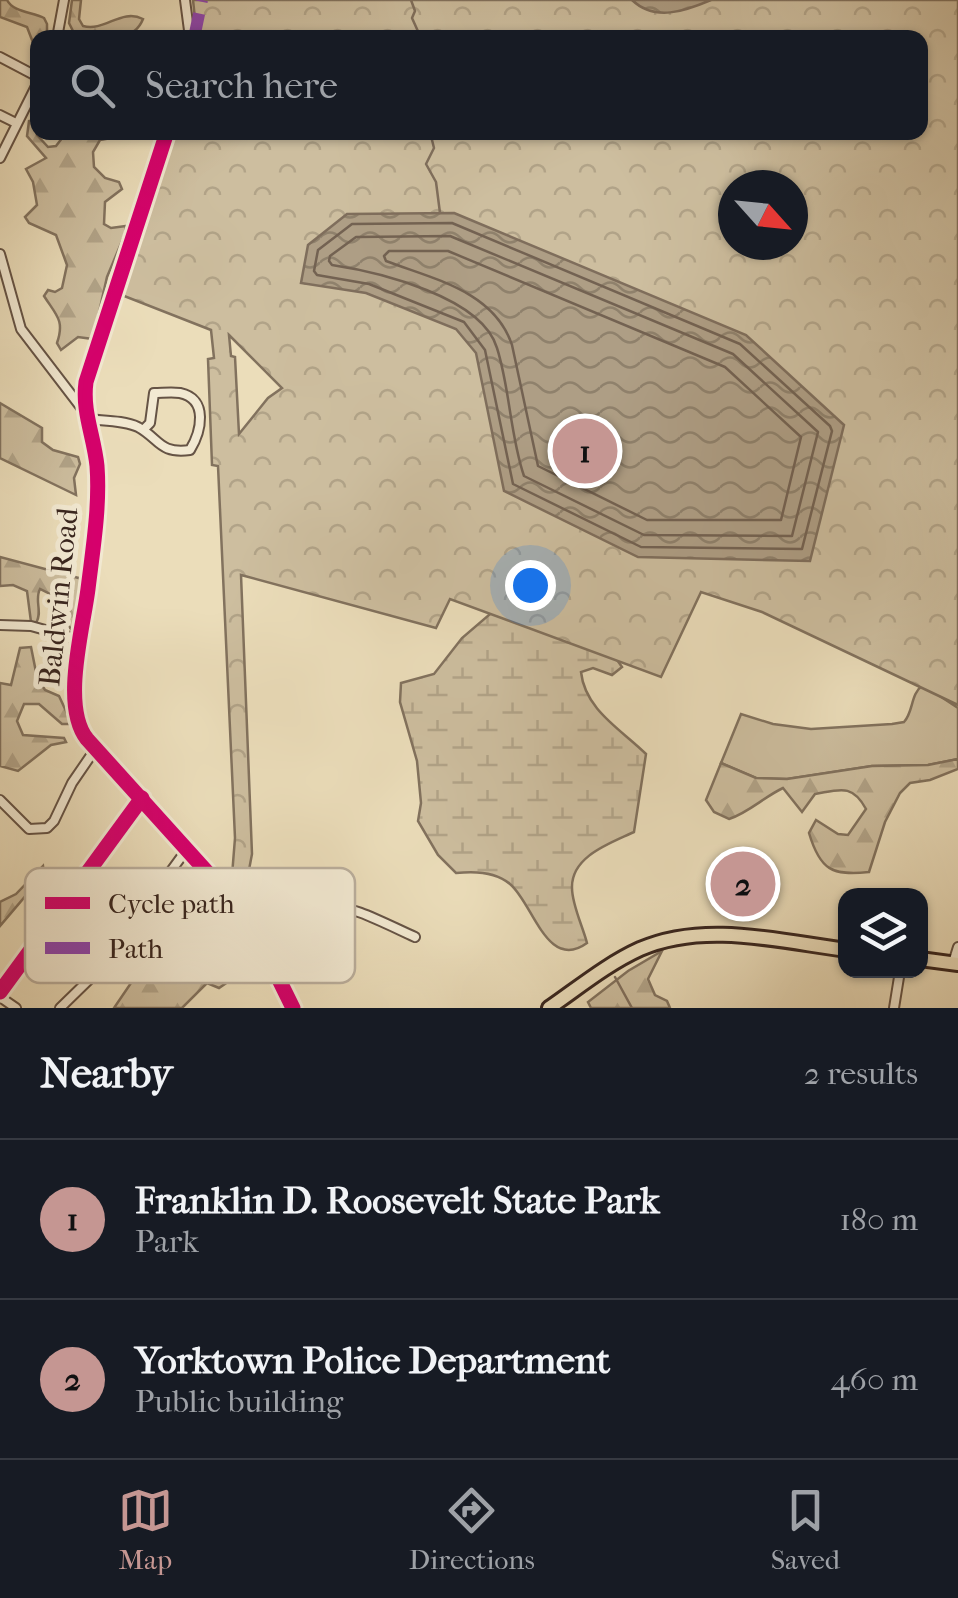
<!DOCTYPE html>
<html lang="en">
<head>
<meta charset="utf-8">
<style>
  :root { --surface:#171b24; --page:#242831; --text:#f1f3f6; --muted:#9ea1a6; --line:#363941; --accent:#c59692 }
  body { margin:0; font-family:"IM FELL French Canon",serif; background:var(--page); color:var(--text) }
  .controls { position:absolute; right:30px; bottom:30px; display:grid; overflow:hidden; border-radius:20px; box-shadow:0 2px 8px #0004 }
  .controls button { width:90px; height:90px; display:grid; place-items:center; padding:0; border:0; border-bottom:2px solid var(--line); background:var(--surface); color:var(--text); font:50px sans-serif }
  .compass { position:absolute; left:718px; top:170px; width:90px; height:90px; border-radius:50%; background:var(--surface); box-shadow:0 2px 8px #0004; rotate:117deg }
  .you { position:absolute; left:530px; top:585px; width:35px; height:35px; margin:-25px; border:8px solid #fff; border-radius:50%; background:#1a73e8; box-shadow:0 0 0 15px #1a73e833 }
  .badge { display:grid; place-items:center; width:65px; height:65px; border-radius:50%; background:var(--accent); color:#111; font-size:32px; font-weight:700 }
  .pin { position:absolute; translate:-50% -50%; border:5px solid #fff; box-shadow:0 2px 10px #0006 }
  .list { margin:0; padding:0; list-style:none }
  h2 { display:flex; justify-content:space-between; align-items:center; height:130px; margin:0; padding:0 40px; font-size:42px }
  h2 small { font-size:32px; font-weight:400; color:var(--muted) }
  .list li { display:grid; grid-template-columns:65px 1fr auto; gap:30px; align-items:center; box-sizing:border-box; height:160px; padding:0 40px; border-top:2px solid var(--line) }
  .list b { display:block; font-size:38px; white-space:nowrap }
  .list p { margin:0; font-size:32px; white-space:nowrap; color:var(--muted) }
  .list em { font-size:32px; font-style:normal; color:var(--muted) }
  .icon { flex:none; width:55px; height:55px; fill:none; stroke:currentColor; stroke-width:2; stroke-linecap:round; stroke-linejoin:round }
  .map { position:relative; flex:none; width:958px; height:1008px; overflow:hidden }
  .search { position:absolute; background:var(--surface); box-shadow:0 2px 8px #0004; left:30px; right:30px; top:30px; height:110px; display:flex; align-items:center; gap:25px; box-sizing:border-box; padding:0 35px; border-radius:20px; color:var(--muted); font-size:38px }
  .sheet { height:450px; background:var(--surface) }
  nav { display:flex; justify-content:space-around; align-items:center; box-sizing:border-box; height:140px; border-top:2px solid var(--line); background:var(--surface); font-size:28px; color:var(--muted) }
  nav a { display:grid; justify-items:center; gap:5px }
  nav .on { color:var(--accent) }
  .map>svg:first-child { display:block }
  .grass { fill:#cdbe9f; stroke:#82725e; stroke-width:2.5 }
  .forest { fill:url(#forest-firs); stroke:#82725e; stroke-width:2.5 }
  .wetland { fill:url(#wetland-marsh); stroke:#82725e; stroke-width:2.5 }
  .park { fill:url(#park-crowns); stroke:#82725e; stroke-width:2.5; fill-rule:evenodd }
  .water { fill:url(#water-waves); stroke:#7f6e5c; stroke-width:2.5 }
  .lines { fill:none; stroke-linecap:round; stroke-linejoin:round }
  .shore { stroke:#736252; stroke-width:2.5 }
  .stream { stroke:#7f6e5c; stroke-width:2.5 }
  .minor-casing { stroke:#655345; stroke-width:12 }
  .highway-casing { stroke:#38251e; stroke-width:18 }
  .minor { stroke:#f2e9d2; stroke-width:8 }
  .highway { stroke:#ebddba; stroke-width:12 }
  .quiet { stroke:#8e44ad; stroke-width:12; stroke-dasharray:25 12; stroke-linecap:butt }
  .cycleway-casing { stroke:#f2e9d2; stroke-width:21 }
  .cycleway { stroke:#d6006c; stroke-width:15 }
  .labels { text-anchor:middle; dominant-baseline:central; stroke-width:10; stroke-linejoin:round; paint-order:stroke }
  .street-label { font-size:30px; fill:#38251e; stroke:#f2e9d2 }
  .key { fill:#f2e9d2; stroke:#baae9c; stroke-width:2.5 }
  .key-label { font-size:28px; fill:#38251e }
</style>
</head>
<body>
<div class="map">
<svg width="958" height="1008" viewBox="0 0 958 1008">
  <defs>
    <pattern id="forest-firs" width="22" height="20" patternUnits="userSpaceOnUse" patternTransform="scale(2.5)"><rect width="22" height="20" fill="#cdbe9f"/><path d="M5 1l3.5 6h-7zM16 11l3.5 6h-7z" fill="#b1a388"/></pattern>
    <pattern id="wetland-marsh" width="20" height="14" patternUnits="userSpaceOnUse" patternTransform="scale(2.5)"><rect width="20" height="14" fill="#cdbe9f"/><path d="M1 5h8M5 5V1M11 12h8M15 12V8" fill="none" stroke="#b1a388"/></pattern>
    <pattern id="park-crowns" width="20" height="18" patternUnits="userSpaceOnUse" patternTransform="scale(2.5)"><rect width="20" height="18" fill="#cdbe9f"/><path d="M2 6a3 3 0 1 1 6 0M12 15a3 3 0 1 1 6 0" fill="none" stroke="#b1a388"/></pattern>
    <pattern id="water-waves" width="16" height="10" patternUnits="userSpaceOnUse" patternTransform="scale(2.5)"><rect width="16" height="10" fill="#ae9e85"/><path d="M0 5q4-4 8 0t8 0" fill="none" stroke="#8f816c"/></pattern>
  </defs>
  <rect width="100%" height="100%" fill="#ebddba"/>
  <filter id="stains"><feTurbulence type="fractalNoise" baseFrequency=".002" numOctaves="4"/><feColorMatrix values="0 0 0 0 .2 0 0 0 0 .09 0 0 0 0 .02 0 0 0 .5 -.17"/></filter>
  <radialGradient id="worn" r=".72"><stop offset=".6" stop-color="#630" stop-opacity="0"/><stop offset="1" stop-color="#630" stop-opacity=".3"/></radialGradient>
  <path class="grass" d="M923,685l35,23v51l-30,6 -56,1 -85,13 -31,-1 -35,-15 20,-49 32,10 38,5 81,-5 12,-2c10,-11 6,-28 19,-37z"/>
  <g class="forest">
    <path d="M0,0h7c6,12 25,12 37,18l3,6v13l-9,1 -1,15 -10,-26 -27,-10z"/>
    <path d="M72,0h9l-2,19 4,7c22,6 38,-18 60,-7 -10,26 -44,19 -67,18l-7,-14z"/>
    <path d="M36,120l1,15 11,12 8,-1 10,-13h73l-39,7 -7,12 1,15 11,11 14,4 3,7 -17,13 -1,22 7,4 15,-2 -1,8 -18,43 -14,62 -15,-2 -17,13 -4,-7c8,-23 -1,-28 -13,-47l4,-6 7,2 7,-4 5,-23 -11,-30 -27,-12 -4,-6 12,-12 -4,-23 -7,-13 20,-11 -19,-22 2,-15z"/>
    <polygon points="0,403 42,428 42,442 53,450 78,457 80,464 74,478 76,495 0,458"/>
    <path d="M0,557l86,23 -6,46 -6,7 -6,-8v-22l-28,-14c-6,11 3,23 -4,34l-5,-1 -4,-31 -14,-6 -13,1z"/>
    <polygon points="31,647 37,677 45,690 59,696 72,724 62,724 39,704 24,704 17,721 23,735 64,738 66,742 51,745 18,771 0,766 0,683 11,685 20,648"/>
    <path d="M958,759v10l-28,11 -20,3 -10,10 -15,29 -16,50c-37,4 -49,-2 -60,-39l7,-13 22,14 10,1 18,-26c-14,-26 -27,-19 -51,-15l-13,18 -19,-24c-19,9 -35,25 -54,31l-15,-7 -8,-12 15,-37 35,15 31,1 85,-13 56,-1z"/>
    <polygon points="43,866 44,874 0,926 0,902 16,894"/>
    <path d="M213,882l36,49 18,39 -2,4 -4,2 -13,-8 -29,20 -12,-5 -25,25h-68l34,-50 -9,-12 2,-4 14,-4 4,-12c17,8 37,-15 39,-31l5,-1 2,-7z"/>
    <polygon points="662,951 648,979 655,995 667,1001 670,1008 591,1008 588,1002 628,971"/>
  </g>
  <path class="wetland" d="M844,425l-236,222 14,20 -10,8 -19,-7 -12,4c4,38 41,58 65,82l-12,78c-23,11 -63,24 -62,56 0,17 11,39 15,55 -40,29 -54,-40 -77,-59 -15,-13 -36,-13 -54,-11l-18,-18 -20,-34 3,-18 -4,-42 -17,-59 1,-19 33,-9 28,-36 28,-24 38,-14z"/>
  <path class="park" d="M193,0h765v705l-196,-93 -61,-20 -40,85 -211,-78 -14,29 -195,-53 11,279 -10,53 -11,-19 4,-50 -17,-372 -6,-1 -4,-106 6,-1 -3,-28 -92,-36 53,-161 748,-1v-94l-723,-1zM733,185h60v60h-60zM229,335l53,53 -14,10 -29,36 -4,-77 -4,-1z"/>
  <g class="water">
    <path d="M632,0h79c-26,11 -56,22 -79,0z"/>
    <polygon points="454,213 746,335 844,425 810,561 638,557 504,491 476,353 456,329 366,293 301,283 308,245 347,214"/>
  </g>
  <g class="lines">
    <g class="shore">
      <polygon points="452,223 740,344 830,426 832,431 802,549 641,547 513,484 485,350 464,322 369,284 317,275 314,271 318,250 352,224"/>
      <path d="M450,236l283,118 85,78 -26,104 -148,-1 -120,-59c-14,-41 -14,-87 -27,-128 -15,-51 -118,-76 -165,-83l-3,-4 1,-5 26,-19z"/>
      <path d="M389,251h59l277,116 76,70 -20,83h-134l-109,-54 -26,-121c-18,-54 -79,-66 -126,-84l-2,-5z"/>
    </g>
    <g class="stream">
      <polyline points="411,0 415,11 412,18 421,38"/>
      <polyline points="430,132 434,148 426,164 436,182 440,213"/>
      <polyline points="615,977 632,1008"/>
    </g>
    <g class="minor-casing">
      <g id="minor">
        <polyline points="185,0 190,38"/>
        <polyline points="57,38 64,0"/>
        <polyline points="0,57 38,77"/>
        <polyline points="0,115 16,123"/>
        <path d="M167,132l-81,250c-4,30 8,54 11,84 3,40 -4,82 -9,123 -5,40 -27,117 -1,150l148,164 27,42 31,63"/>
        <polyline points="0,158 38,82"/>
        <polyline points="0,254 21,329 83,410"/>
        <path d="M87,419c16,2 36,1 51,8 22,12 21,27 52,23 11,-18 19,-51 -10,-57 -8,-1 -18,0 -26,0l-4,30 -7,7"/>
        <polyline points="0,625 31,626 81,640"/>
        <polyline points="0,800 29,829 47,828 54,821 72,783 96,748"/>
        <path d="M256,934c80,-39 79,-34 159,3"/>
        <polyline points="953,963 958,947"/>
        <polyline points="0,992 142,798"/>
        <polyline points="0,997 16,1008"/>
        <polyline points="60,1008 98,971 187,849"/>
        <polyline points="894,1008 900,971"/>
      </g>
    </g>
    <g class="highway-casing">
      <g id="highway">
        <polyline points="920,959 958,964"/>
        <path d="M549,1008c29,-20 58,-44 91,-59 64,-28 138,-8 206,1"/>
      </g>
    </g>
    <use href="#minor" class="minor"/>
    <use href="#highway" class="highway"/>
    <polyline class="quiet" points="194,38 202,0"/>
    <g class="cycleway-casing">
      <g id="cycleway">
        <path d="M167,132l-81,250c-4,30 8,54 11,84 3,40 -4,82 -9,123 -5,40 -27,117 -1,150l148,164 27,42 31,63"/>
        <polyline points="0,992 142,798"/>
      </g>
    </g>
    <use href="#cycleway" class="cycleway"/>
  </g>
  <g class="labels">
    <g class="street-label">
      <text transform="translate(59 597) rotate(-84)">Baldwin Road</text>
    </g>
  </g>
  <rect x="25" y="868" width="330" height="115" rx="15" class="key"/>
  <rect x="45" y="897" width="45" height="12" fill="#d6006c"/>
  <rect x="45" y="942" width="45" height="12" fill="#8e44ad"/>
  <g class="key-label">
    <text x="108" y="913">Cycle path</text>
    <text x="108" y="958">Path</text>
  </g>
  <rect width="100%" height="100%" filter="url(#stains)"/>
  <rect width="100%" height="100%" fill="url(#worn)"/>
</svg>
<div class="controls">
<button><svg class="icon" aria-label="layers" viewBox="0 0 24 24"><path d="M12 4l9 5-9 5-9-5zM3 14l9 5 9-5"/></svg></button>
</div>
<svg class="compass" viewBox="-18 -18 36 36"><path d="M0-13l5 13h-10z" fill="#e53935"/><path d="M0 13l5-13h-10z" fill="#9ea1a6"/></svg>
<div class="you"></div>
<div class="pin badge" style="left:585px;top:451px">1</div>
<div class="pin badge" style="left:743px;top:884px">2</div>
<div class="search"><svg class="icon" aria-label="search" viewBox="0 0 24 24"><circle cx="10" cy="10" r="6"/><path d="M15 15l6 6"/></svg>Search here</div>
</div>
<section class="sheet">
<h2>Nearby<small>2 results</small></h2>
<ul class="list">
<li><span class="badge">1</span><div><b>Franklin D. Roosevelt State Park</b><p>Park</p></div><em>180 m</em></li>
<li><span class="badge">2</span><div><b>Yorktown Police Department</b><p>Public building</p></div><em>460 m</em></li>
</ul>
</section>
<nav>
<a class="on"><svg class="icon" aria-label="map" viewBox="0 0 24 24"><path d="M3 6l6-2 6 2 6-2v14l-6 2-6-2-6 2zM9 4v14M15 6v14"/></svg>Map</a>
<a><svg class="icon" aria-label="directions" viewBox="0 0 24 24"><path d="M12 3l9 9-9 9-9-9zM9 14v-3h6M13 9l2 2-2 2"/></svg>Directions</a>
<a><svg class="icon" aria-label="saved" viewBox="0 0 24 24"><path d="M7 4h10v16l-5-4-5 4z"/></svg>Saved</a>
</nav>
</body>
</html>
